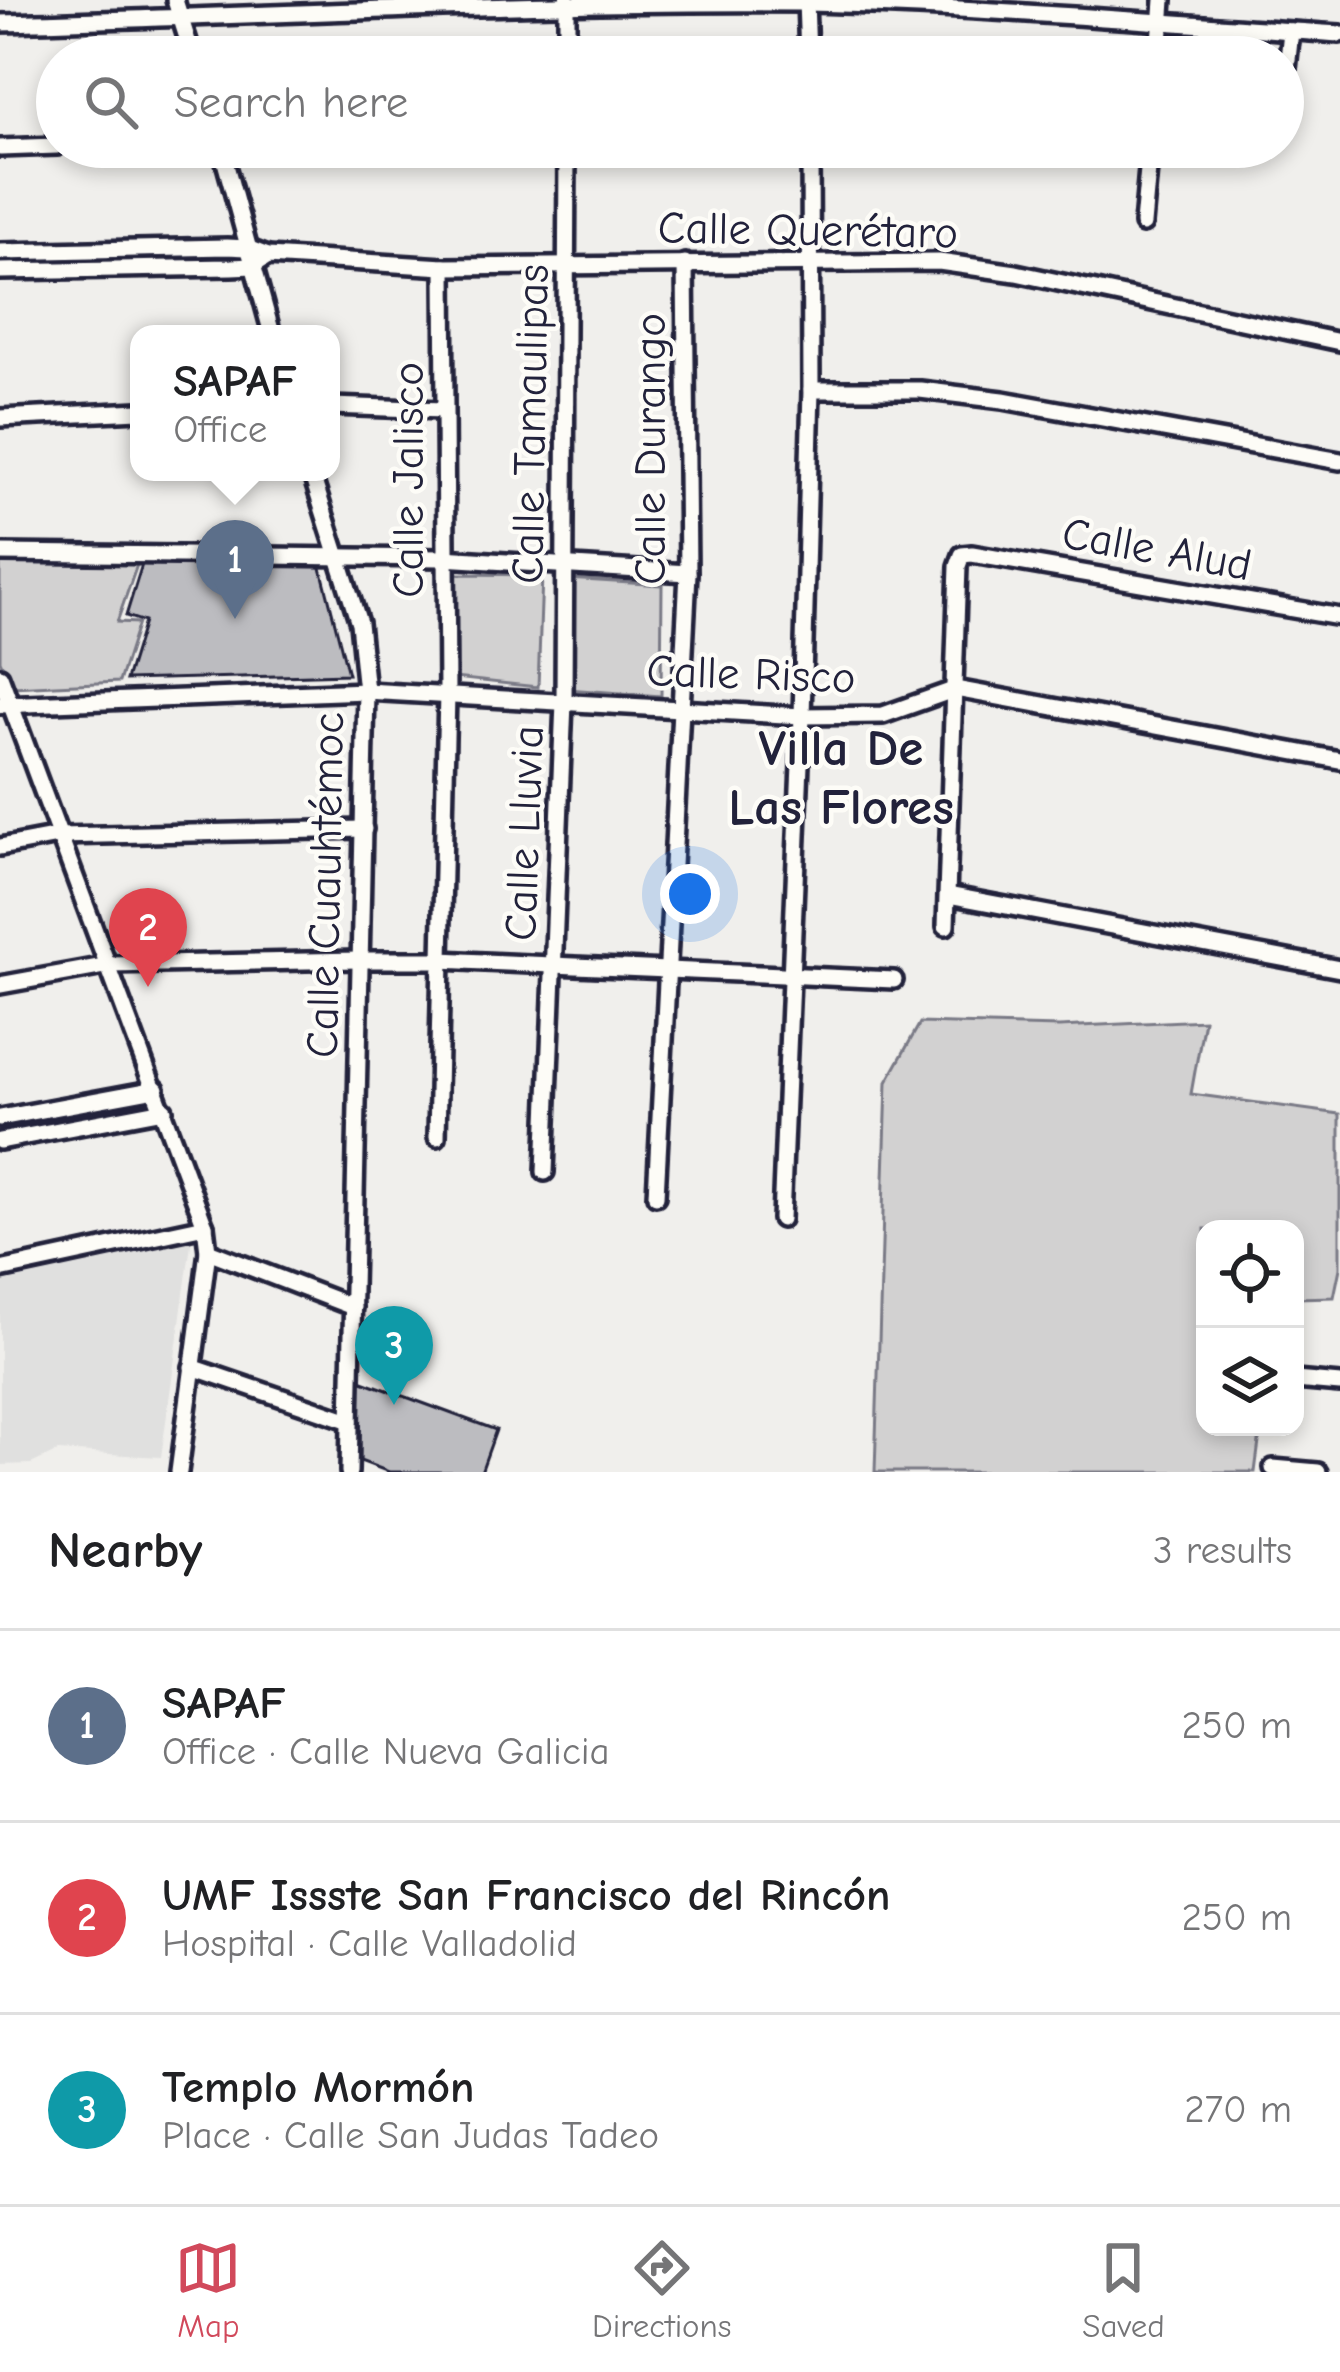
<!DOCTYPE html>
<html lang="en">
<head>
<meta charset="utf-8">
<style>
  :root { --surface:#fff; --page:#f2f2f2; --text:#202124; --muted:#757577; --line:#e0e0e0; --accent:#d1495b }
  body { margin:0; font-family:"Comic Neue",sans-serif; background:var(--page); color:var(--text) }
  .controls { position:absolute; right:36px; bottom:36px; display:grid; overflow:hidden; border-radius:24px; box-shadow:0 6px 18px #0003 }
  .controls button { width:108px; height:108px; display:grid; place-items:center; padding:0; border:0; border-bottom:3px solid var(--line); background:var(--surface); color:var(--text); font:60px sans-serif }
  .you { position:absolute; left:690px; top:894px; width:42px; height:42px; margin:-30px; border:9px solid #fff; border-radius:50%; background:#1a73e8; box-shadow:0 0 0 18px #1a73e833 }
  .badge { display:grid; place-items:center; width:78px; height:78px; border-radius:50%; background:var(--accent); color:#fff; font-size:39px; font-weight:700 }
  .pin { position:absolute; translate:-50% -99px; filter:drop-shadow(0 3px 6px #0008) }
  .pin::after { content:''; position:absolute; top:63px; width:42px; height:36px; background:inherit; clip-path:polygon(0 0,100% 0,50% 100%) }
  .popup { position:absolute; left:130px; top:325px; width:210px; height:156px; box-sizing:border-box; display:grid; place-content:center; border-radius:24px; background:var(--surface); filter:drop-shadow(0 3px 9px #0005); font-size:39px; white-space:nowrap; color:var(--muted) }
  .popup b { font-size:45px; color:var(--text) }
  .popup::after { content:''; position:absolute; left:50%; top:100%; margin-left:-24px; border:24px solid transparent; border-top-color:var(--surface) }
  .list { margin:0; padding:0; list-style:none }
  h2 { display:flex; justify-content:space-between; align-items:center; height:156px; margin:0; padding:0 48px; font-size:51px }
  h2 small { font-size:39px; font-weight:400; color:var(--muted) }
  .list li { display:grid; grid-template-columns:78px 1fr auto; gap:36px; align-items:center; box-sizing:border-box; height:192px; padding:0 48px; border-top:3px solid var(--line) }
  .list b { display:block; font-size:45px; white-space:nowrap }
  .list p { margin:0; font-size:39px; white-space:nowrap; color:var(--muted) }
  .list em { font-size:39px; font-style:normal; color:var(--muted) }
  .icon { flex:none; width:66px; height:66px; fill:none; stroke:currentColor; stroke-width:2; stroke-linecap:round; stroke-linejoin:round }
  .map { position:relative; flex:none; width:1340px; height:1472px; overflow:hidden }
  .search { position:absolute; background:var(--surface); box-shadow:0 6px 18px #0003; left:36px; right:36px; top:36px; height:132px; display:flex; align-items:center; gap:30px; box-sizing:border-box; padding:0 42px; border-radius:66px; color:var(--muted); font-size:45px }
  .sheet { height:732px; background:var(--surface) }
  nav { display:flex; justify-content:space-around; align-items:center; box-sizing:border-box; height:168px; border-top:3px solid var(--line); background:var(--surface); font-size:33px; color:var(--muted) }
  nav a { display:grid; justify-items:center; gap:6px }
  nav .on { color:var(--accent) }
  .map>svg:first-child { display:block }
  .built { fill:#e0e0df }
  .green { fill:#d2d1d1; stroke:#7a7a86; stroke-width:3 }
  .building { fill:#bcbcc0; stroke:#22223b; stroke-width:3 }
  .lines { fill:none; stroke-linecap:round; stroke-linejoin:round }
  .minor-casing { stroke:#22223b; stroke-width:24 }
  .minor { stroke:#fdfcf7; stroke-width:15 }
  .labels { text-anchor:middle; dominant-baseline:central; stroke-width:9; stroke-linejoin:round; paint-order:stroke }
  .street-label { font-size:45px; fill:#22223b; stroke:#fdfcf7 }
  .quarter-label { font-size:51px; font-weight:bold; fill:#22223b; stroke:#fdfcf7 }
</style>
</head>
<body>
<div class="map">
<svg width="1340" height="1472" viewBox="0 0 1340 1472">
  <rect width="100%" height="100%" fill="#f0efec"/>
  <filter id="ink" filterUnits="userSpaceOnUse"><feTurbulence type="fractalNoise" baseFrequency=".00833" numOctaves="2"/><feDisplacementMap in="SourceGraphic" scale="24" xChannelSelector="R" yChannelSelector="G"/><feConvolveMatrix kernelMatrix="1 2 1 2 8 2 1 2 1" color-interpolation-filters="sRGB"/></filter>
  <g filter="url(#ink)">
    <polygon class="built" points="192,1237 161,1457 58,1451 31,1464 0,1465 0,1279"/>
    <g class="green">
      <polygon points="0,558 139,559 117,622 138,623 119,682 12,687 0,660"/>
      <polygon points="456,574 542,575 538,687 454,678"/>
      <polygon points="567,579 662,585 661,696 567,689"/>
      <polygon points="1204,1020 1191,1094 1340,1114 1340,1268 1334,1297 1295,1298 1295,1229 1205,1229 1205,1427 1261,1427 1255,1472 875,1472 887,1082 920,1023 1059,1027"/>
    </g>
    <g class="building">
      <polygon points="143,561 320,564 348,674 126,680 144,622 126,616"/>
      <polygon points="360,1380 496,1430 481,1472 389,1472 360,1461"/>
    </g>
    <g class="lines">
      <g class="minor-casing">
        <g id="minor">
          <polyline points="175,0 193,57"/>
          <polyline points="806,0 808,57"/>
          <path d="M0,23c268,-7 538,-23 806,-20 178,4 356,20 534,31"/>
          <polyline points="567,57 567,0"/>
          <polyline points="1159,57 1163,0"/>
          <polyline points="1283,107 1291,31"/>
          <polyline points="221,147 272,334"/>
          <polyline points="0,148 57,146"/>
          <polyline points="1143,224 1150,147"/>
          <polyline points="0,252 227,247 247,248 268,256 444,267 939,262 1016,273 1340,342"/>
          <polyline points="0,271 231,267 253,266 268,256"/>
          <polyline points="811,390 920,390 1003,400 1340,461"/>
          <polyline points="331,406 443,410"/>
          <polyline points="0,418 139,411"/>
          <polyline points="311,472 359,623 366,691 349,1472"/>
          <polyline points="0,553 443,558 688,573"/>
          <polyline points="0,676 205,1226 208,1251 179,1472"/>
          <polyline points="0,705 366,691 802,716 883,715 956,689 1340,760"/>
          <polyline points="0,847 58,836 364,829"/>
          <polyline points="948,895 1340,969"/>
          <polyline points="946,926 958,566 962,555 972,554 1340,617"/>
          <polyline points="0,985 110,965 359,960 440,960 894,980"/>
          <polyline points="0,1118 156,1089"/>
          <polyline points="437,1137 447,693 444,267"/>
          <polyline points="0,1141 164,1110"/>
          <polyline points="545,1172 564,702 567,147"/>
          <polyline points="656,1196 688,573 685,263"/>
          <polyline points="781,1219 802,716 811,390 810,147"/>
          <polyline points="208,1251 353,1307"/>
          <polyline points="0,1270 205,1226"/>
          <polyline points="192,1367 350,1421"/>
          <polyline points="1295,1380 1340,1384"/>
          <polyline points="1273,1468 1318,1472"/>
        </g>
      </g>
      <use href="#minor" class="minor"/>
    </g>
  </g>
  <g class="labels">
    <g class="street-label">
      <text transform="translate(808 230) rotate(1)">Calle Querétaro</text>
      <text transform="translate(530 424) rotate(-89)">Calle Tamaulipas</text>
      <text transform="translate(650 449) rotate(-90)">Calle Durango</text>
      <text transform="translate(408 480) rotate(-90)">Calle Jalisco</text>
      <text transform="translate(1157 549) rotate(10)">Calle Alud</text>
      <text transform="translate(751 674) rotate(2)">Calle Risco</text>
      <text transform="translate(524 833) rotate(-88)">Calle Lluvia</text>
      <text transform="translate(325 885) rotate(-89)">Calle Cuauhtémoc</text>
    </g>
    <g class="quarter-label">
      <text x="841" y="748">Villa De<tspan x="841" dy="59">Las Flores</tspan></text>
    </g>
  </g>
</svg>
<div class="controls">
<button><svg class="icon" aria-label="locate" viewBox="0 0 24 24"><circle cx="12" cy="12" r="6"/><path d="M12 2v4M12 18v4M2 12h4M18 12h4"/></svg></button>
<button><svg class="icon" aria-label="layers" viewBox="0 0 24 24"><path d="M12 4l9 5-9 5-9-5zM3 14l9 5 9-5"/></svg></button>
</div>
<div class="you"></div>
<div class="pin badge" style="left:235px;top:619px;background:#5c6f8a">1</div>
<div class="popup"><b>SAPAF</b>Office</div>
<div class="pin badge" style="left:148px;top:987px;background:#e0444e">2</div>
<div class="pin badge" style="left:394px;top:1405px;background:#0f9aa8">3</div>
<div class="search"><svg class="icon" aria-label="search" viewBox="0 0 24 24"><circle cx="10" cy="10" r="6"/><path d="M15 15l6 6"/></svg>Search here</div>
</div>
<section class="sheet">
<h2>Nearby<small>3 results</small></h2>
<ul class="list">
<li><span class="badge" style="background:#5c6f8a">1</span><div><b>SAPAF</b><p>Office · Calle Nueva Galicia</p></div><em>250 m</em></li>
<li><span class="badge" style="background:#e0444e">2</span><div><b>UMF Issste San Francisco del Rincón</b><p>Hospital · Calle Valladolid</p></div><em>250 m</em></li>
<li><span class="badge" style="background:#0f9aa8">3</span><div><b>Templo Mormón</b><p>Place · Calle San Judas Tadeo</p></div><em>270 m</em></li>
</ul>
</section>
<nav>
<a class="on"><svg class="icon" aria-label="map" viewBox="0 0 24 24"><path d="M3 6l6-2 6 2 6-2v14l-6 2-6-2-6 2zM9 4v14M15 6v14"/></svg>Map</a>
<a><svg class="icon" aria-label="directions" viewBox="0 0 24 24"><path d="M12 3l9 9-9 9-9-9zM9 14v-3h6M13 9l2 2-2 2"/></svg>Directions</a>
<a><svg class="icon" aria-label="saved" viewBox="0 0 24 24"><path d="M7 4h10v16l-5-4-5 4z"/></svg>Saved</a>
</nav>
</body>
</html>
